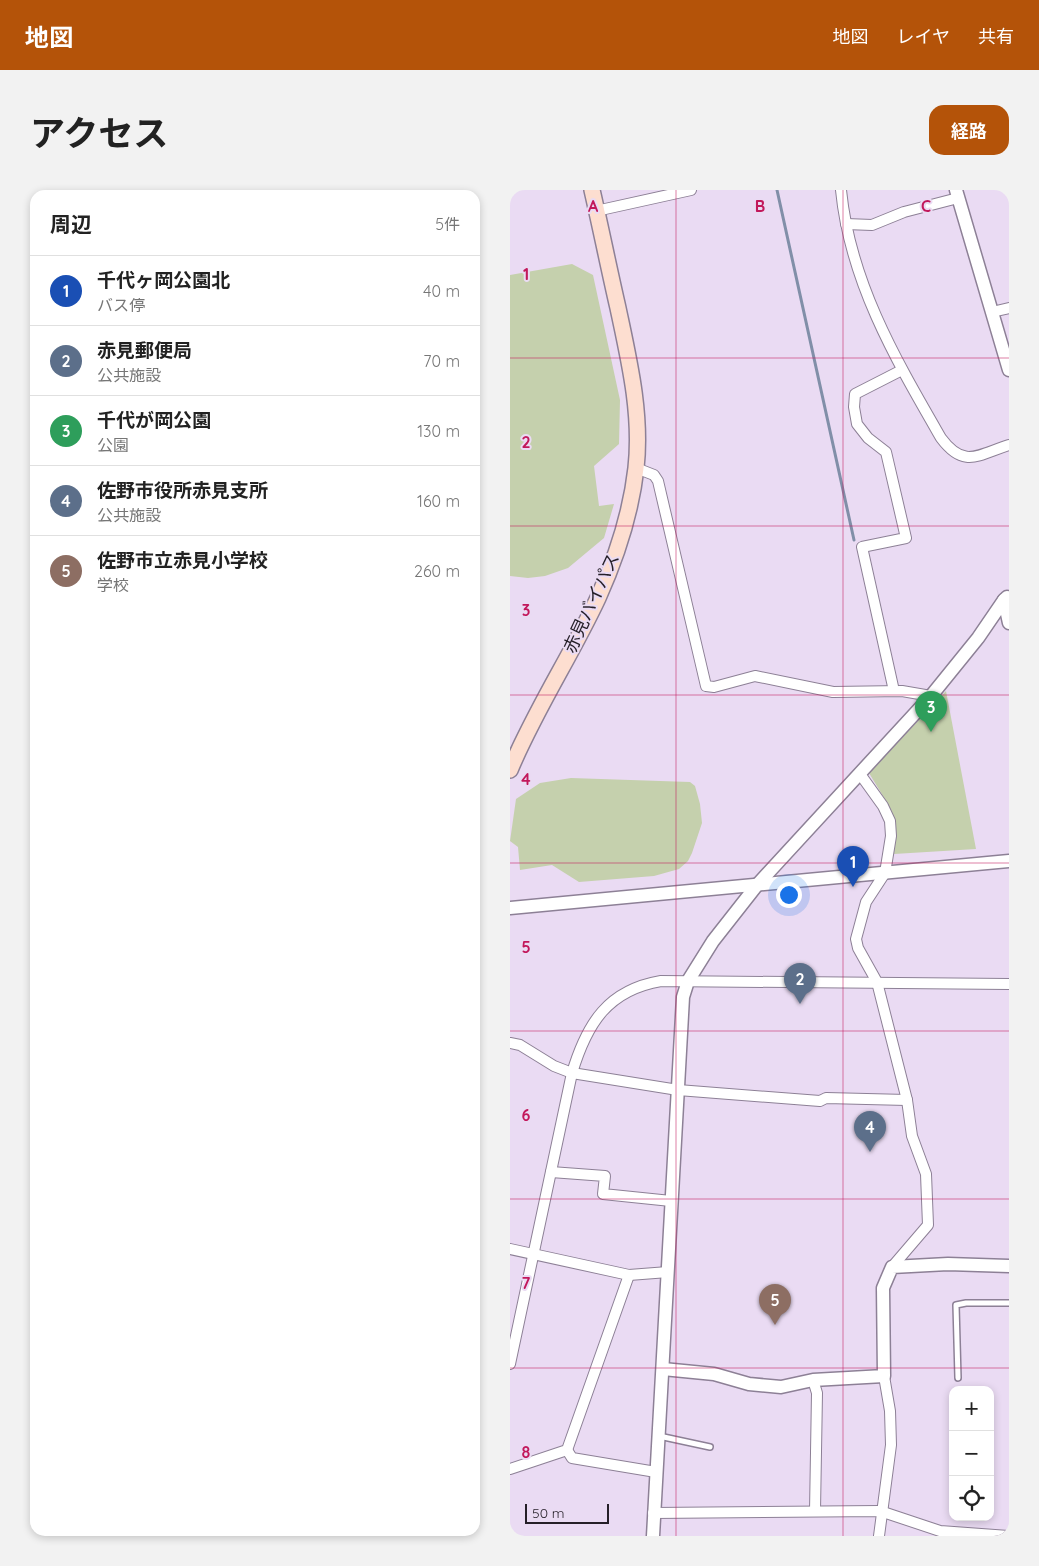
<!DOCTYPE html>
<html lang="ja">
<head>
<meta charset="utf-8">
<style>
  :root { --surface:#fff; --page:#f2f2f2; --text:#222; --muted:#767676; --line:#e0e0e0; --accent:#b45309 }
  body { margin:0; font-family:Quicksand,"Noto Sans JP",sans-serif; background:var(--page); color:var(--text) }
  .controls { position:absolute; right:15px; bottom:15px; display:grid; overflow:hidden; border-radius:10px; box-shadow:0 2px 8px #0003 }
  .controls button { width:45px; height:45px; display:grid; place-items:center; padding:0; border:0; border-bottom:1px solid var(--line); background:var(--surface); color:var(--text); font:25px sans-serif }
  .scale { position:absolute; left:15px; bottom:12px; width:84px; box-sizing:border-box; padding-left:5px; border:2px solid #251f28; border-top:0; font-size:14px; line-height:18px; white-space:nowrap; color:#251f28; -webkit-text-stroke:4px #eadbf3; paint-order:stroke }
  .you { position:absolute; left:278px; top:704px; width:18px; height:18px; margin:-12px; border:4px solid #fff; border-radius:50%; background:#1a73e8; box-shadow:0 0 0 8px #1a73e833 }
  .badge { display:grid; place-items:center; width:32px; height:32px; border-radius:50%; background:var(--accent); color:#fff; font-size:16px; font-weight:700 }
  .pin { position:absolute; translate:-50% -41px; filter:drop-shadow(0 1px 2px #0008) }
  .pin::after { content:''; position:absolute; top:26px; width:18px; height:15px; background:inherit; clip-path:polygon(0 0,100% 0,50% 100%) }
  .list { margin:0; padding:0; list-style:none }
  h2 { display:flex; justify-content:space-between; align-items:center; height:65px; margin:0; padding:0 20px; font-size:21px }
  h2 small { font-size:16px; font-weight:400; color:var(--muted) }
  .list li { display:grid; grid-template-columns:32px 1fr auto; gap:15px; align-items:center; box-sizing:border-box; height:70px; padding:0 20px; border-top:1px solid var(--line) }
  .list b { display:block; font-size:19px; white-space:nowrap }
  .list p { margin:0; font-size:16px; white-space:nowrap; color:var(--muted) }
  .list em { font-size:16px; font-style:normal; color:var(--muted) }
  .icon { flex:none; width:28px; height:28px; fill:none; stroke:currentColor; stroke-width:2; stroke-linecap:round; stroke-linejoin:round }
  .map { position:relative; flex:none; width:499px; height:1346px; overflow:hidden; border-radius:15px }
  header { display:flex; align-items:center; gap:30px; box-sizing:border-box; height:70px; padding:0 25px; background:var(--accent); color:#fff }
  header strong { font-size:24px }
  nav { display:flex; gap:28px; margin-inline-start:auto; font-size:18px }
  .intro { display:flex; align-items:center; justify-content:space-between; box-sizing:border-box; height:120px; padding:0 30px }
  h1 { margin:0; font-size:35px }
  .button { padding:12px 22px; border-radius:15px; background:var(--accent); color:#fff; font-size:18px; font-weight:700 }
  main { display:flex; gap:30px; padding:0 30px }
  aside { flex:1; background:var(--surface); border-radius:15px; box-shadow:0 2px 8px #0003 }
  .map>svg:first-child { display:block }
  .green { fill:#c5d0ad }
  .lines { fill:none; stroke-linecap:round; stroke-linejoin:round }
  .stream { stroke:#818fa8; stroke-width:3 }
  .service-casing { stroke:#8d8096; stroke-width:8 }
  .minor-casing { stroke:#8d8096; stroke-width:12 }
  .tertiary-casing { stroke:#8d8096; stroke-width:15 }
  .secondary-casing { stroke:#8d8096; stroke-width:18 }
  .service { stroke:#fff; stroke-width:5 }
  .minor { stroke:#fff; stroke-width:10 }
  .tertiary { stroke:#fff; stroke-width:12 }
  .secondary { stroke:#fdded0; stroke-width:15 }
  .grid { fill:none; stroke:#c2185b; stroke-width:1; stroke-opacity:0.55 }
  .labels { text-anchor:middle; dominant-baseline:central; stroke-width:4; stroke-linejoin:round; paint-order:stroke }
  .street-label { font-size:18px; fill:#251f28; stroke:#eadbf3 }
  .grid-label { font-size:16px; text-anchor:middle; font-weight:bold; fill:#c2185b; stroke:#eadbf3; stroke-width:4; stroke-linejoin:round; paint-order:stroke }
</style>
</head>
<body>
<header>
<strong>地図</strong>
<nav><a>地図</a><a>レイヤ</a><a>共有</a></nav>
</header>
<div class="intro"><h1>アクセス</h1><a class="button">経路</a></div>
<main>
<aside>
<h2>周辺<small>5件</small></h2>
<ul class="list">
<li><span class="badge" style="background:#1a4fb4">1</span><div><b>千代ヶ岡公園北</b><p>バス停</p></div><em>40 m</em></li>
<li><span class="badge" style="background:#5c6f8a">2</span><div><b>赤見郵便局</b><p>公共施設</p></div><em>70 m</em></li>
<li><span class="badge" style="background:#2e9e5b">3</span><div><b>千代が岡公園</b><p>公園</p></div><em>130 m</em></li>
<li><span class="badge" style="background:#5c6f8a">4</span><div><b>佐野市役所赤見支所</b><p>公共施設</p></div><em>160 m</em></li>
<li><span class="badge" style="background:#8d6e63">5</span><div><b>佐野市立赤見小学校</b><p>学校</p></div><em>260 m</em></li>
</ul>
</aside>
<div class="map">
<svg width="499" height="1346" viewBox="0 0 499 1346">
  <rect width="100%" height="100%" fill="#eadbf3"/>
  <g class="green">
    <polygon points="62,74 83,85 110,210 109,254 84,276 89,316 104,314 94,348 58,378 35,386 18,388 0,386 0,85"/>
    <polygon points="436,501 466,659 384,664 386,637 379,616 359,583"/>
    <polygon points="61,588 180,592 185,596 190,614 192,633 182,663 178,671 169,679 144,686 69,692 42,675 10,680 8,657 0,651 6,609 30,593"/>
  </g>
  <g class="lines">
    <polyline class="stream" points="267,0 344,350"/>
    <g class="service-casing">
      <g id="service">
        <polyline points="448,1188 446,1115 456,1113 499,1113"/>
        <polyline points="149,1246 200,1257"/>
      </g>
    </g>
    <g class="minor-casing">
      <g id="minor">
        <path d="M331,0c9,92 55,170 100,248 23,31 37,17 68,7"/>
        <polyline points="86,21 181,0"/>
        <polyline points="336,34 362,35 394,22 448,8"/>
        <polyline points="482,122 499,118"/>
        <polyline points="126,278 144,285 148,291 196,496 204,497 245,486 323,502 392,501 421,506"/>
        <polyline points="384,501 352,357 396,348 376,262 358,248 347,234 344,217 345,204 392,180"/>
        <polyline points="350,584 373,616 380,631 381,646 375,683 356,712 346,749 348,758 367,792 397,910 402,946 416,984 418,1035 382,1077"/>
        <polyline points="0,853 10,855 44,876 62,883 168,900 310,911 316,908 397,910"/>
        <polyline points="41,982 95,986 93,1004 161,1011"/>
        <polyline points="0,1059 119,1085 158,1082"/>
        <path d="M0,1174l62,-291c15,-50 36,-83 89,-92l348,3"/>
        <polyline points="303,1190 307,1203 305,1321"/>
        <polyline points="57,1260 62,1268 146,1282"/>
        <polyline points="0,1279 57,1260 119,1085"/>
        <polyline points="143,1323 370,1321 430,1341 499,1346"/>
        <polyline points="369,1346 381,1255 380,1221 374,1186"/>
      </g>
    </g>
    <g class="tertiary-casing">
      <g id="tertiary">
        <polyline points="446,0 499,180"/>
        <polyline points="497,407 494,410 499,433"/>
        <polyline points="0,718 499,671"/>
        <polyline points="153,1179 204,1184 239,1194 271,1197 303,1190 374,1186 373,1098 382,1077 438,1074 499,1076"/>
        <polyline points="143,1346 173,807 178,791 203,751 247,695 421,506 468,448 494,410"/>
      </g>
    </g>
    <g class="secondary-casing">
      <path id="secondary" d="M0,580c25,-60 61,-114 88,-172 18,-40 33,-85 38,-130 6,-54 -7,-108 -18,-160 -9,-39 -17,-79 -26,-118"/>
    </g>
    <use href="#service" class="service"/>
    <use href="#minor" class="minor"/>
    <use href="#tertiary" class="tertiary"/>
    <use href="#secondary" class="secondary"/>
  </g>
  <path class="grid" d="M166,0v1346M333,0v1346M0,168h499M0,336h499M0,505h499M0,673h499M0,841h499M0,1009h499M0,1178h499"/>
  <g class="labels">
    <g class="street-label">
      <text transform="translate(81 413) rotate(-65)">赤見バイパス</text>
    </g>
  </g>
  <g class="grid-label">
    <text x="83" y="22">A</text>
    <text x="250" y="22">B</text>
    <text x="416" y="22">C</text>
    <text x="16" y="90">1</text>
    <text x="16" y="258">2</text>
    <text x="16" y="426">3</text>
    <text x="16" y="595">4</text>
    <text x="16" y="763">5</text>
    <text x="16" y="931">6</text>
    <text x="16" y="1099">7</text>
    <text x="16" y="1268">8</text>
  </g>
</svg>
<div class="controls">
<button>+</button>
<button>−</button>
<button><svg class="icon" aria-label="locate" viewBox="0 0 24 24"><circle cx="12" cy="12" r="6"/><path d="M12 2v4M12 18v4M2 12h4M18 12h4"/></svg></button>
</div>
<div class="scale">50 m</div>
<div class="you"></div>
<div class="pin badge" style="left:343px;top:697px;background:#1a4fb4">1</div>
<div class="pin badge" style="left:290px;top:814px;background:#5c6f8a">2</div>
<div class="pin badge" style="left:421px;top:542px;background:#2e9e5b">3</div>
<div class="pin badge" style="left:360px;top:962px;background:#5c6f8a">4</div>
<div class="pin badge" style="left:265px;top:1135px;background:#8d6e63">5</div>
</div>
</main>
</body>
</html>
